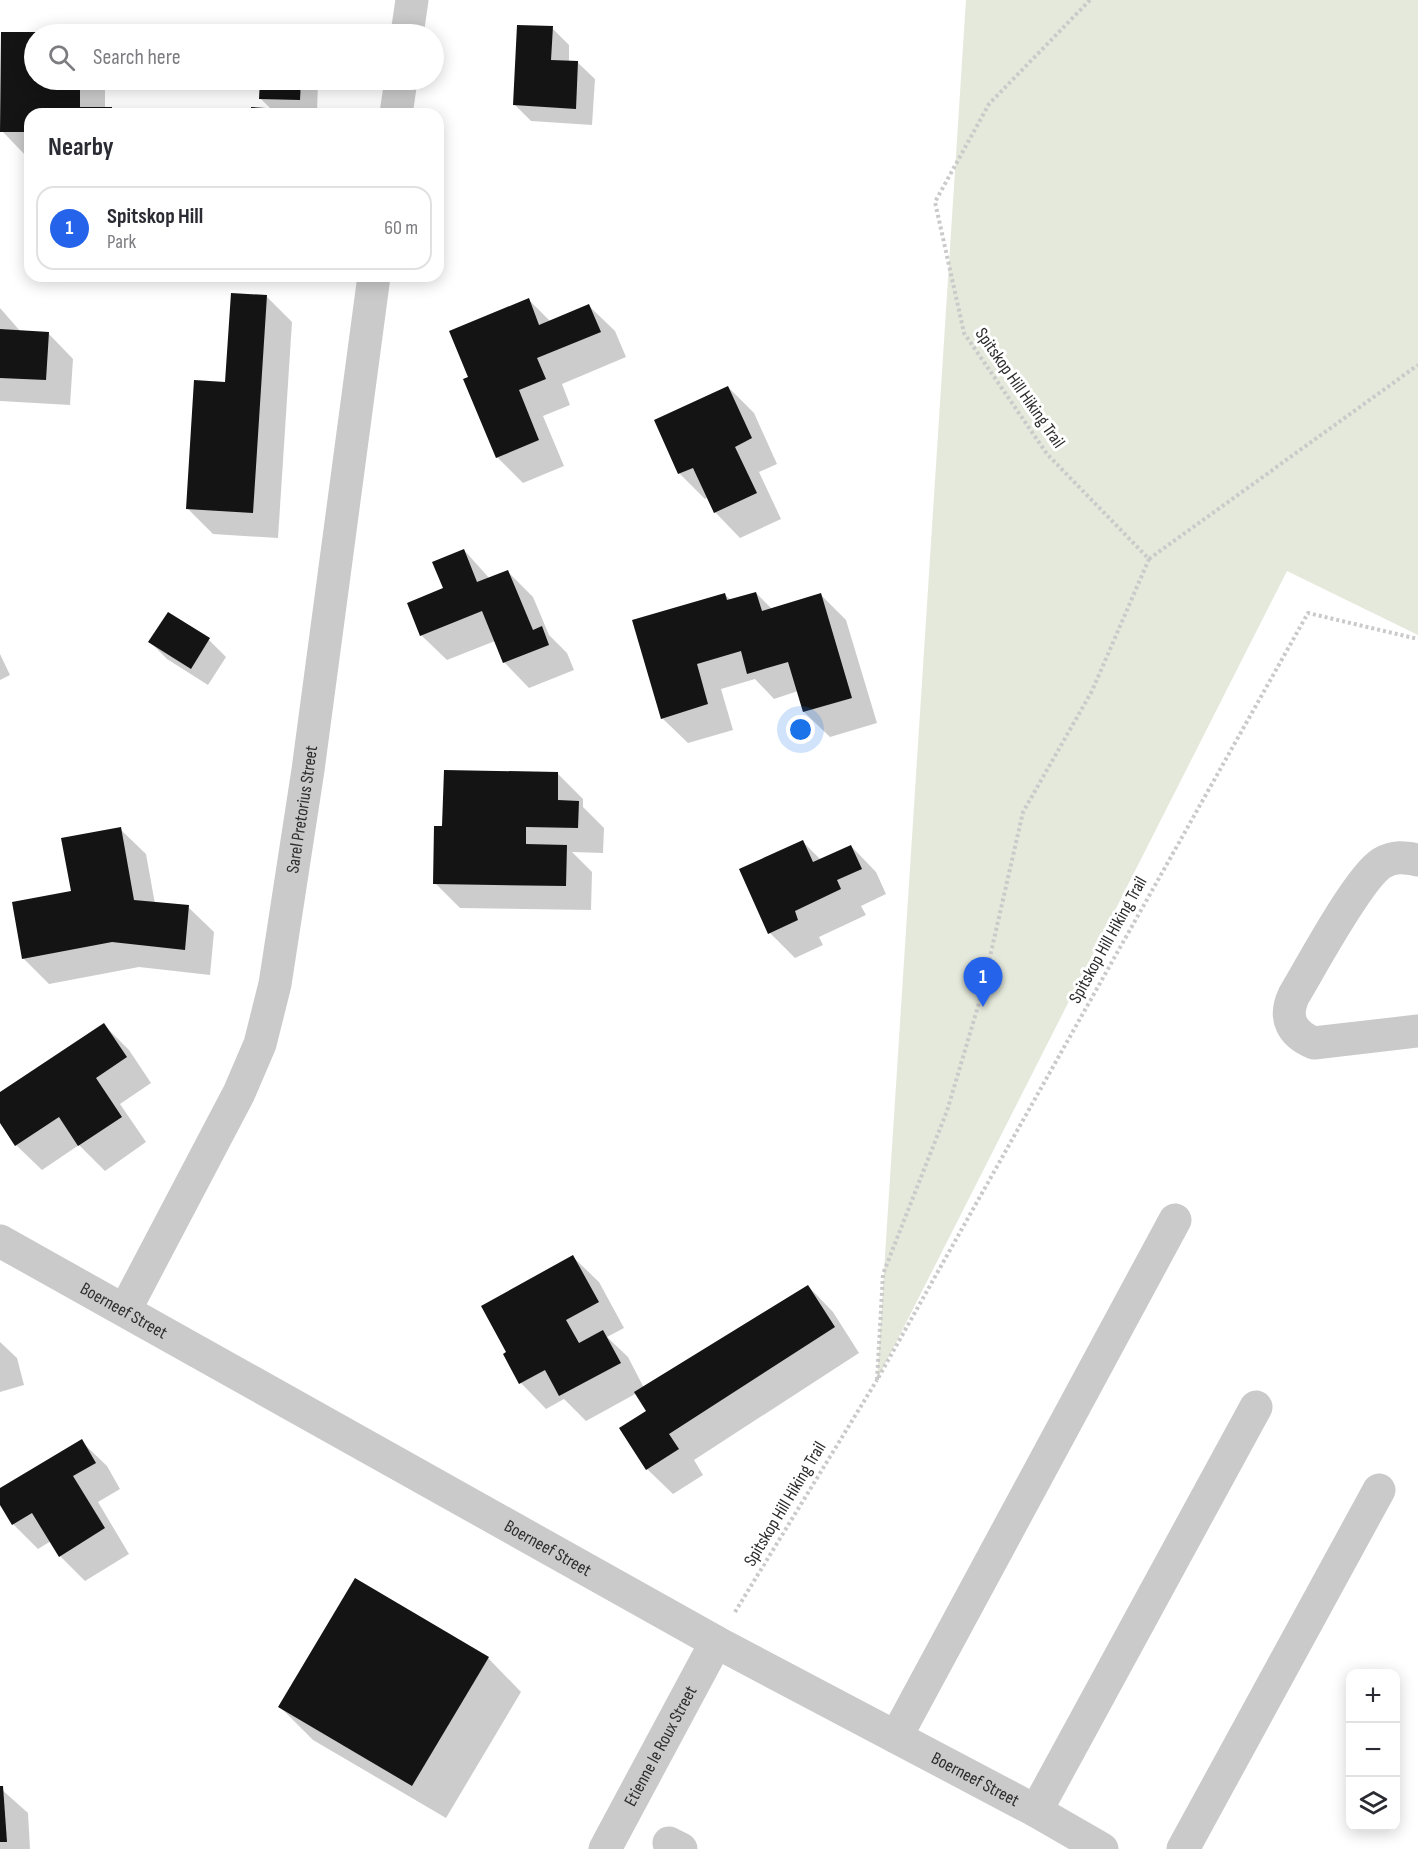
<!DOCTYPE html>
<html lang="en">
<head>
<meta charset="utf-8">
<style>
  :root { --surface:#fff; --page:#f7f7f7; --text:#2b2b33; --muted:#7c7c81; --line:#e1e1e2; --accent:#2563eb }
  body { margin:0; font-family:"Sofia Sans Condensed",sans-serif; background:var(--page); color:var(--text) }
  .controls { position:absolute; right:18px; bottom:18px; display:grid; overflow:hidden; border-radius:12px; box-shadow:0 3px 15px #0003 }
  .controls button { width:54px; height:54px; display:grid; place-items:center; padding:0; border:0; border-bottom:2px solid var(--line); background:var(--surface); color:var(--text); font:30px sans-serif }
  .you { position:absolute; left:801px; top:730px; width:21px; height:21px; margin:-15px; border:4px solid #fff; border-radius:50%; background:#1a73e8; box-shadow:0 0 0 9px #1a73e833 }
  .badge { display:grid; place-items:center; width:39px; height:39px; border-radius:50%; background:var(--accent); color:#fff; font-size:20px; font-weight:700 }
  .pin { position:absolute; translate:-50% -50px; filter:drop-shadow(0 2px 3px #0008) }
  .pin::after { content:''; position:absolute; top:32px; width:21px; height:18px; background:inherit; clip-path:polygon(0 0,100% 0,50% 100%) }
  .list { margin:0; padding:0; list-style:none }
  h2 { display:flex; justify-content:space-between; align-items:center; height:78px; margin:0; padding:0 24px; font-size:26px }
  h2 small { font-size:20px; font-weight:400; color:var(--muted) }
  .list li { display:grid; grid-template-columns:39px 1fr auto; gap:18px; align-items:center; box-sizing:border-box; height:84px; margin:0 12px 12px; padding:0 12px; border:2px solid var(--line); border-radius:18px }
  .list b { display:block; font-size:22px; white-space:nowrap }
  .list p { margin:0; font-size:20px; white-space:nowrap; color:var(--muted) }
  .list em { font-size:20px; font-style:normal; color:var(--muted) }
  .icon { flex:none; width:33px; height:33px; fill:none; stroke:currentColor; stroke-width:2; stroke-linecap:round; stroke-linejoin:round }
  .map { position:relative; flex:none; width:1418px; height:1849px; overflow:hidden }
  .search { position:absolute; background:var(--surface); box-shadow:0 3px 15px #0003; left:24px; top:24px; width:420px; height:66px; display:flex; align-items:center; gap:15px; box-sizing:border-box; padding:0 21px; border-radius:33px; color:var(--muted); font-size:22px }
  .panel { position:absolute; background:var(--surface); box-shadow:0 3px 15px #0003; left:24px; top:108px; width:420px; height:174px; border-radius:18px }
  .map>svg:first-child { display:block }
  .green { fill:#e4e9db }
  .shadow { fill:#0003 }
  .building { fill:#141414 }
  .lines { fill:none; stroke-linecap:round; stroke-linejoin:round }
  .path { stroke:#cacaca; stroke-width:4; stroke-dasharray:3 3; stroke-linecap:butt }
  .minor { stroke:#cacaca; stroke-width:33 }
  .labels { text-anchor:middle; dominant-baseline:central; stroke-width:6; stroke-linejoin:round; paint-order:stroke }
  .street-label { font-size:18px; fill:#2d2d2d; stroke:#fff }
</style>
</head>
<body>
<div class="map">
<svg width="1418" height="1849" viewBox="0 0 1418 1849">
  <rect width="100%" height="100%" fill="#fff"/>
  <polygon class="green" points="966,0 1418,0 1418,635 1287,571 877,1380"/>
  <g class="shadow">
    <polygon points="552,28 569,45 569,62 577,62 595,79 592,125 531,121 514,104"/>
    <polygon points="2,33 42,33 34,34 34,80 96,80 105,88 105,109 111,109 116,114 30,114 30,157 27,157 2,131"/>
    <polygon points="261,80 318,80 317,114 252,114 272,110 261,99"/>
    <polygon points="266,296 292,322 278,538 213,534 188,509 227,383"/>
    <polygon points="528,299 551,322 589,306 615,331 626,357 562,384 570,405 543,416 564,466 523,483 497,457 470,378"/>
    <polygon points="0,308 21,332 48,333 73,359 70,405 0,401"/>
    <polygon points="728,387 754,413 777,464 759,472 781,519 740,538 715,512 708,497 705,499 679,473"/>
    <polygon points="464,550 490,579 508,572 533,597 549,635 567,653 574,670 529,688 504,662 495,641 447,660 421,635"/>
    <polygon points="756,593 772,609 821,595 846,620 877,723 830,737 804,712 798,691 774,699 755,679 721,689 733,730 688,743 662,718 725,595 731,600"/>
    <polygon points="168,614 209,640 226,657 208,685 167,659 150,642"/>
    <polygon points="0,654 10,675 0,680"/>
    <polygon points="557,773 583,799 583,807 604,828 603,853 572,852 592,872 591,910 460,908 435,883"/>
    <polygon points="120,829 146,854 155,904 188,907 214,932 210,975 139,967 49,984 23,958"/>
    <polygon points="803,842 821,860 851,846 876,872 886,894 861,906 866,915 819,937 823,945 795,958 770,933"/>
    <polygon points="104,1025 129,1050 151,1083 120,1104 146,1142 105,1171 79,1145 42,1170 16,1145 0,1121 0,1094"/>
    <polygon points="573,1257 599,1282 624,1328 607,1337 628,1357 644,1388 808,1286 833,1312 859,1353 694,1460 703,1475 673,1494 647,1469 648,1411 637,1393 586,1421 564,1399 546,1409 521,1383 505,1354"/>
    <polygon points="0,1342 17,1358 24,1385 0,1392"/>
    <polygon points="81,1441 107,1466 120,1489 98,1502 129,1554 85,1581 60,1556 51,1541 38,1549 13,1524 0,1502 0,1490"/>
    <polygon points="488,1658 521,1692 446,1818 313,1740 280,1707"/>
    <polygon points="0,1788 28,1813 30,1849 0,1849"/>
  </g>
  <g class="building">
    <polygon points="517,25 553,26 551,60 578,61 576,109 513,105"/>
    <polygon points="1,32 43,32 43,34 34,34 34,80 80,80 80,107 112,107 112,114 30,114 30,132 0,132"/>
    <polygon points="260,80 301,80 300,100 259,99"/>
    <polygon points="251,107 281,109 281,114 251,114"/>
    <polygon points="231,293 267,295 253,513 186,509 194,380 225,382"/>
    <polygon points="529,298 539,325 589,304 601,332 537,358 546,379 519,390 539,440 496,458 463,379 468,377 449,331"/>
    <polygon points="0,329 49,332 46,380 0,378"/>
    <polygon points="728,386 752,438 735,447 757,493 714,513 693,468 678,474 654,420"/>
    <polygon points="464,549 477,582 508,570 533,630 542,626 549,645 503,663 482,611 420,636 407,603 443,588 432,562"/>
    <polygon points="756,592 762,611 821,593 852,698 803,712 788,662 747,674 741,651 697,664 708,704 661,719 632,620 725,593 727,600"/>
    <polygon points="168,612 210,638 191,669 148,642"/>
    <polygon points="444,770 558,772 558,800 579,801 578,828 526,827 526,844 567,845 566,886 433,884 434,826 442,826"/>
    <polygon points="121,827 134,900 189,905 185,950 112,942 22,959 12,902 71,891 61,838"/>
    <polygon points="803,840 813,862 851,845 862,869 837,880 841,889 795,911 798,920 768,934 739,869"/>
    <polygon points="104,1023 127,1057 96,1078 122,1117 78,1146 59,1117 15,1146 0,1123 0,1092"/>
    <polygon points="573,1255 599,1302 566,1320 579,1343 603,1330 621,1363 559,1396 545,1370 519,1384 503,1354 506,1352 481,1306"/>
    <polygon points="808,1285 835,1327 669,1434 679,1449 646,1470 619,1428 646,1411 634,1392"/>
    <polygon points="82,1439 96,1463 73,1476 105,1528 59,1557 32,1513 12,1525 0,1505 0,1488"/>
    <polygon points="355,1578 489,1657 412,1786 278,1707"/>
    <polygon points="0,1786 3,1786 7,1842 0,1842"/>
  </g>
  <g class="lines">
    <g class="path">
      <polyline points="1090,0 989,104 935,202 964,333 1047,454 1149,559 1092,691 1023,812 981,996 947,1111 883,1274 877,1380 1308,613 1418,639"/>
      <polyline points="1149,559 1418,365"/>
      <polyline points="735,1612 877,1380"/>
    </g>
    <g class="minor">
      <polyline points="407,34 412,0"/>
      <polyline points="396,114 401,80"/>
      <path d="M1418,860c-14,-3 -24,-4 -36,3 -24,15 -71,104 -88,132 -11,23 -2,39 20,48l104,-12"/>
      <path id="s1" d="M0,1241l716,401 320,169 66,38"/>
      <path id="s2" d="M125,1310l114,-217 21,-49 15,-60 33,-214 66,-494"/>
      <polyline points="896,1737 1175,1220"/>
      <polyline points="1036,1811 1256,1407"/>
      <polyline points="669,1843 681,1849"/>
      <path id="s3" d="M605,1849l111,-207"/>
      <polyline points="1183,1849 1379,1490"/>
    </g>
  </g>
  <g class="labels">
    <g class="street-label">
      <text transform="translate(1020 388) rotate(55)">Spitskop Hill Hiking Trail</text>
      <text stroke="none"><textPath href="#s2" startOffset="537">Sarel Pretorius Street</textPath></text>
      <text transform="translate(1108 940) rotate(-61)">Spitskop Hill Hiking Trail</text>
      <text stroke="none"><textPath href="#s1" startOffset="142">Boerneef Street</textPath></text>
      <text transform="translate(785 1504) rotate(-59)">Spitskop Hill Hiking Trail</text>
      <text stroke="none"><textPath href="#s1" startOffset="628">Boerneef Street</textPath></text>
      <text stroke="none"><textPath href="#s3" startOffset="117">Etienne le Roux Street</textPath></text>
      <text stroke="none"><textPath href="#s1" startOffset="1114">Boerneef Street</textPath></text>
    </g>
  </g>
</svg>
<div class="controls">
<button>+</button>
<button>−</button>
<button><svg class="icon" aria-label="layers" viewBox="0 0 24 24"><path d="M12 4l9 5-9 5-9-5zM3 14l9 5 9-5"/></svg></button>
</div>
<div class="you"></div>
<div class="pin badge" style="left:983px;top:1007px">1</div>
<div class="search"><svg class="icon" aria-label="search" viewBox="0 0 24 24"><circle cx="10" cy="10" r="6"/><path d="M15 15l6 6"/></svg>Search here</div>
<section class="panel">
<h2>Nearby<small></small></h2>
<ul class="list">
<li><span class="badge">1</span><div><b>Spitskop Hill</b><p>Park</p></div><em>60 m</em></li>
</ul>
</section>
</div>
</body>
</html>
